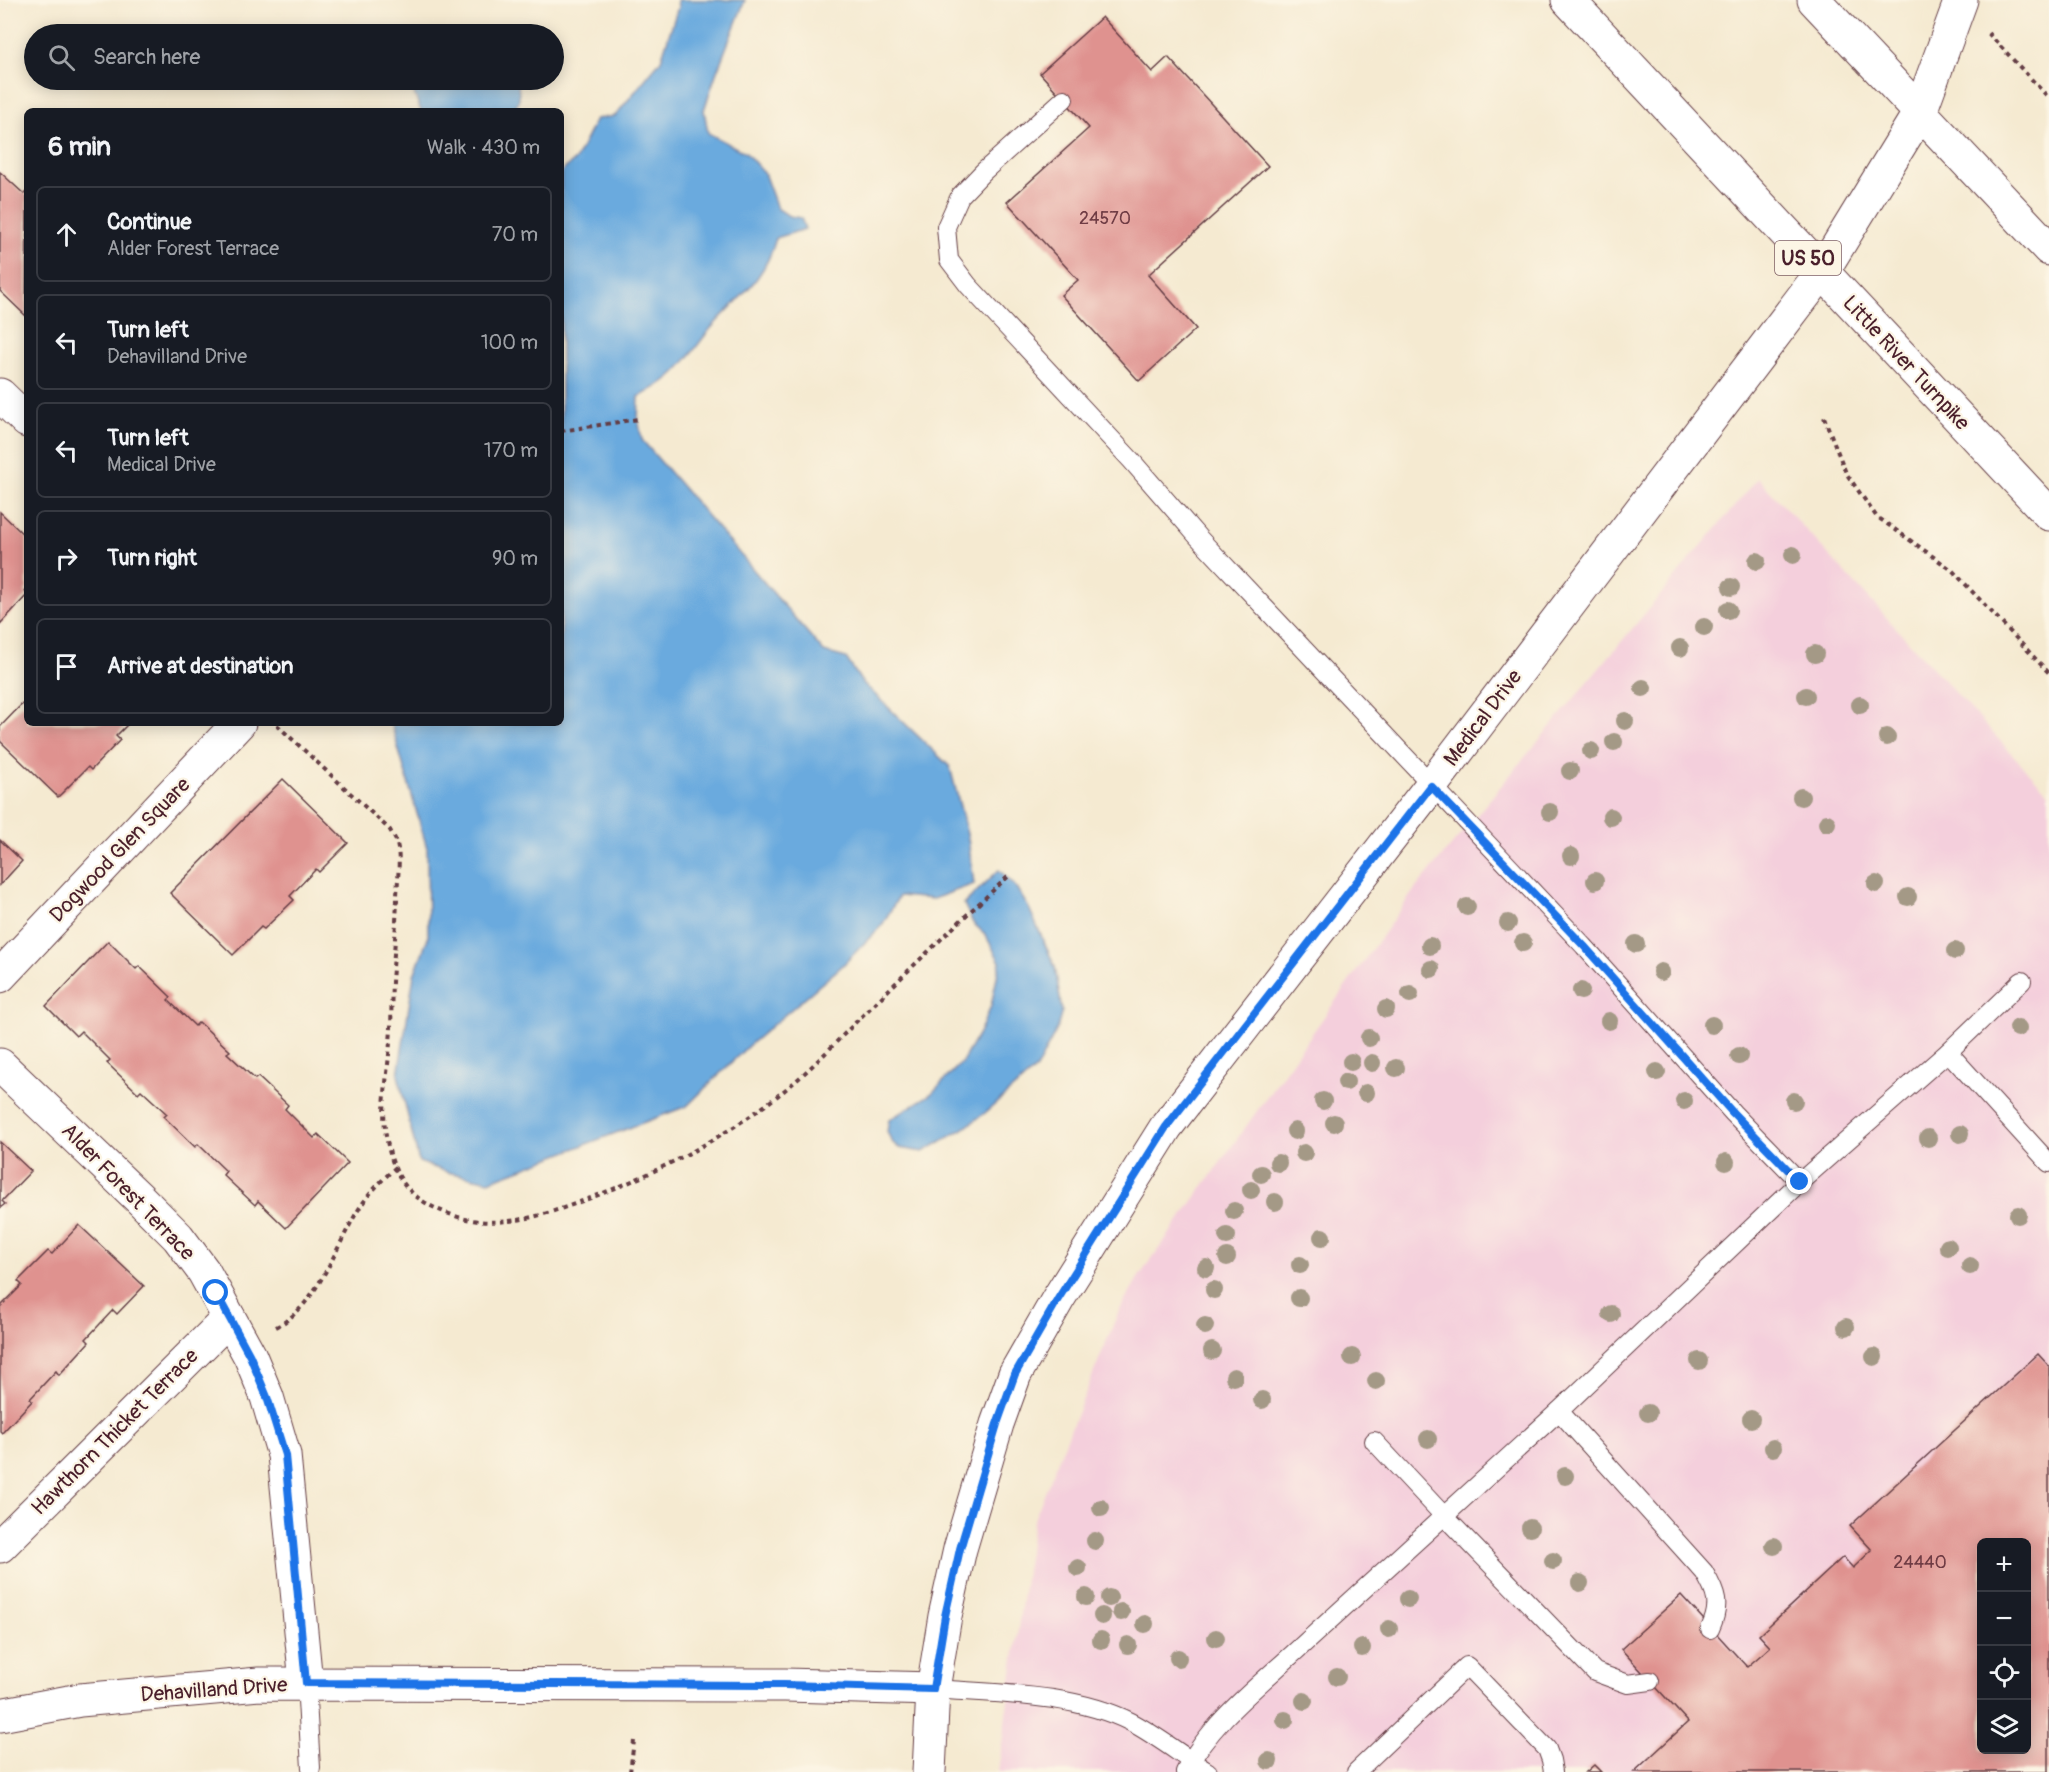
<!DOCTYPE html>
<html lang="en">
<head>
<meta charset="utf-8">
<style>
  :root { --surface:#171b24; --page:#242831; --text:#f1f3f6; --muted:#9ea1a6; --line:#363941 }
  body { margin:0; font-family:Pangolin,sans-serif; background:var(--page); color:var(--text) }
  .controls { position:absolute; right:18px; bottom:18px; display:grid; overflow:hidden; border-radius:9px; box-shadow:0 3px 15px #0003 }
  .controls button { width:54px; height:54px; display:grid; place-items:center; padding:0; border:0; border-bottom:2px solid var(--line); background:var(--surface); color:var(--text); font:30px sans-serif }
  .stop { position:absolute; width:18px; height:18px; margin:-14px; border:4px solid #1a73e8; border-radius:50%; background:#fff }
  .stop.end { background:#1a73e8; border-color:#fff; box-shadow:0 2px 6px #0008 }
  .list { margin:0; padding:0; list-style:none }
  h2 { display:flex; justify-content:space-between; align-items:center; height:78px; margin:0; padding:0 24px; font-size:26px }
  h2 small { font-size:20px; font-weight:400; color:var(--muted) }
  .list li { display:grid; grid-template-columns:39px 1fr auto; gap:18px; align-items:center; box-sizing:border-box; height:96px; margin:0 12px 12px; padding:0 12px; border:2px solid var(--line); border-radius:9px }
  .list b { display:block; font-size:22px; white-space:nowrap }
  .list p { margin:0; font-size:20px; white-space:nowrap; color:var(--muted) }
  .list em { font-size:20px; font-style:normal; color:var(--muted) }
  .icon { flex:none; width:33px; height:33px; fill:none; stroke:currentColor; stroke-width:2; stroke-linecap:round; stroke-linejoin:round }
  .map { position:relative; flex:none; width:2049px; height:1772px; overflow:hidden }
  .search { position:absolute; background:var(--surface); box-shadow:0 3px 15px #0003; left:24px; top:24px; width:540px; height:66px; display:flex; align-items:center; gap:15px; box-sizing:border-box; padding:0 21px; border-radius:33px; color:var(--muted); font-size:22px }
  .panel { position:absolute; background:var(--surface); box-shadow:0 3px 15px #0003; left:24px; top:108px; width:540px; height:618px; border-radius:9px }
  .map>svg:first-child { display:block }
  .built { fill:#f4cfdc; fill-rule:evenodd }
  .water { fill:#6baade; stroke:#5a6484; stroke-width:1.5 }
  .building { fill:#df928f; fill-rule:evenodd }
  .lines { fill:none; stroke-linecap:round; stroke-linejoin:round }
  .service-casing { stroke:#643d44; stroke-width:20 }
  .minor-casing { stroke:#643d44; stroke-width:35 }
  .tertiary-casing { stroke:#643d44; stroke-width:35 }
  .trunk-casing { stroke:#643d44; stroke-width:35 }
  .path { stroke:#643d44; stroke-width:4; stroke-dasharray:4.5 4.5; stroke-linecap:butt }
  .service { stroke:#fff; stroke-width:18 }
  .minor { stroke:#fff; stroke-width:33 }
  .tertiary { stroke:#fff; stroke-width:33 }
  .trunk { stroke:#fff; stroke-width:33 }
  .tree { fill:#a49986 }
  .route { stroke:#1a73e8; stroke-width:8 }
  .labels { text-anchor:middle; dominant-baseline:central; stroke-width:4.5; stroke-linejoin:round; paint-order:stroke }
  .number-label { font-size:18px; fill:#6f3c44 }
  .shield { fill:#fcf5e5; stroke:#7f5f63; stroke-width:1.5 }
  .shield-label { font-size:20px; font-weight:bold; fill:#4a1f2b }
  .street-label { font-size:21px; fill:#4a1f2b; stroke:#fcf5e5 }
</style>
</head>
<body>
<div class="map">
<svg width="2049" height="1772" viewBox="0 0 2049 1772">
  <rect width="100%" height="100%" fill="#fcf5e5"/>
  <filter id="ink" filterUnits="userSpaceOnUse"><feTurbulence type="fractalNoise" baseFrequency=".0167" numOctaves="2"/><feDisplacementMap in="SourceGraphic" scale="12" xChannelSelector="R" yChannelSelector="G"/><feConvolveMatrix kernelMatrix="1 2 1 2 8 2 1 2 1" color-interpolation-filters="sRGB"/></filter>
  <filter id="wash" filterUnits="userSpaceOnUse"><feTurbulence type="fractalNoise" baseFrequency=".008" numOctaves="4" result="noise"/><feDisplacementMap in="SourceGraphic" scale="24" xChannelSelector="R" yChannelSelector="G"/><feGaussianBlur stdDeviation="1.35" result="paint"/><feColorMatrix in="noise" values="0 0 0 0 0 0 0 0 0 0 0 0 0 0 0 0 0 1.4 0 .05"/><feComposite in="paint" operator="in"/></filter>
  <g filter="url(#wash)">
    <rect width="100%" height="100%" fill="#f5ead1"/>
    <path class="built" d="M1758,478l291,316v978h-1051l35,-250 85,-209 20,-35 277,-389zM1982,1542h44v208h-44z"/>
    <g class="water">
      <path d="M677,0h68l-29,74 -12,36 4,23 38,20 18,20 13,35 12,8 12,2 4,11 -29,9c-11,42 -37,59 -64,89 -14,16 -26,37 -42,50 -9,8 -20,14 -31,20l-1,22 4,21 182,212 22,6 15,23 89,86 18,71 6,46 -41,15 -34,-3 -17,29 -40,41 -94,80 -61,60 -198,75 -42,-9 -28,-10 -21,-87 16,-100 14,-37 -1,-90 -36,-125h170v-551l15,-13 20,-40 19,-3 46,-56 17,-53z"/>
      <polygon points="419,80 518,80 519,99 514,111 421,111 414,93"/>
      <polygon points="999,870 1015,886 1029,908 1055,967 1062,1011 1057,1029 1036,1069 985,1113 963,1129 923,1152 899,1148 893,1143 887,1132 889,1120 931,1094 962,1062 979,1033 991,1006 1000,962 985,934 973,923 964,904"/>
    </g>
    <g id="blocks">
      <g class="building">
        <polygon points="1102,17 1152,72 1168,57 1268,166 1148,275 1196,329 1139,381 1061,295 1078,280 1007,202 1089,128 1040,73"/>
        <polygon points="0,172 24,194 27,191 26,316 0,291"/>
        <polygon points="0,512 27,538 27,588 25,591 27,595 0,624"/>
        <polygon points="22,704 27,708 27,723 129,723 116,736 120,740 91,770 88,767 58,797 0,741 0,727"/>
        <polygon points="283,779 348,843 319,872 316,869 290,896 294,900 264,929 261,927 233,955 170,893"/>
        <polygon points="0,840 22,861 0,885"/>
        <polygon points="108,941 136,969 139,966 171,997 168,1000 195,1026 199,1022 230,1051 227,1053 255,1079 258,1077 288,1105 285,1109 314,1138 318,1134 348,1163 286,1228 258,1201 255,1205 223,1175 226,1171 198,1144 195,1147 164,1117 167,1114 141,1090 138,1093 107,1063 110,1060 81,1031 76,1036 46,1006"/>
        <polygon points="0,1142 31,1171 2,1201 5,1204 0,1208"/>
        <polygon points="79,1225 144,1286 117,1314 113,1310 86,1339 89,1342 59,1375 56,1371 30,1399 32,1401 2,1433 0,1431 0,1307 22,1285 18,1281 48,1251 52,1254"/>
        <path d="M2038,1354l11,12v406h-415l54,-50 -67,-73 60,-54 66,72 23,-20 -11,-12 84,-78 10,11 19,-18 -22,-24zM1982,1542h44v208h-44z"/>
        <polygon points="1594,1765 1601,1772 1586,1772"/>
      </g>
    </g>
  </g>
  <g filter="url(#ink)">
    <use href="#blocks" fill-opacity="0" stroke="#643d44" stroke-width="1.5"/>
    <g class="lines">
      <g class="service-casing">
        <g id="service">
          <polyline points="1064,99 983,172 960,196 946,227 949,260 968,285 1131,460 1198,537 1584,946 1733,1113 1800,1182"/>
          <polyline points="1948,1052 2049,1163"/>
          <path d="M1559,1411l145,161c13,22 17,33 6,57"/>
          <polyline points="1374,1441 1444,1516 1559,1411 1800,1182 1948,1052 2022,981"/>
          <polyline points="306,1683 311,1768"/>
          <path d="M933,1689c64,5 140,4 198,33 25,13 53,35 77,50"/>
          <path d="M1185,1772c23,-47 73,-86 111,-121 49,-45 98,-90 148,-135l151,156 33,12 22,-3"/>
          <polyline points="1356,1772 1467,1666 1547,1749 1551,1760 1553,1772"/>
        </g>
      </g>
      <g class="minor-casing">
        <g id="minor">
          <polyline points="1920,112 1961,0"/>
          <polyline points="0,395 27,421"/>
          <polyline points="0,976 239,723"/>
          <polyline points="0,1065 139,1198 178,1237 204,1272 250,1356 267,1397 284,1455 306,1683"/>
          <polyline points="0,1546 229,1318"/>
          <polyline points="0,1715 80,1700 259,1684 785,1685 933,1689"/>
        </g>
      </g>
      <g class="tertiary-casing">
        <polyline id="tertiary" points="929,1772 933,1689 945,1616 960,1549 997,1424 1015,1374 1058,1299 1166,1127 1431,786 1822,272 1920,112"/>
      </g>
      <g class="trunk-casing">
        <g id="trunk">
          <polyline points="1568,0 2049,514"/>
          <polyline points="1814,0 2049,249"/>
        </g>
      </g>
      <g class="path">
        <polyline points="1988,33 2049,98"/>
        <polyline points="1824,417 1846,473 1876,516 1952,570 2049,673"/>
        <polyline points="561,431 638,419"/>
        <path d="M277,725l113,105c2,4 6,9 7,14 4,15 0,40 0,55 -1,28 -3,55 -5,83 -1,20 0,40 -2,60 -2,33 -10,67 -3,99 8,42 26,60 65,74 45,16 91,1 133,-15 73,-27 146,-65 206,-115 25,-21 48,-46 71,-69 49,-48 97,-95 148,-141"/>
        <path d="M276,1327c40,-20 59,-78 81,-115 11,-18 24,-31 39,-45"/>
        <polyline points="630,1772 634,1741"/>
      </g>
      <use href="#service" class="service"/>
      <use href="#minor" class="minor"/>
      <use href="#tertiary" class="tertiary"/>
      <use href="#trunk" class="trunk"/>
    </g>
    <g class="tree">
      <circle cx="1793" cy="555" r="9"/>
      <circle cx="1757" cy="561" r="9"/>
      <circle cx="1731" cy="587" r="9"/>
      <circle cx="1728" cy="610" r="9"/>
      <circle cx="1704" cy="627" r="9"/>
      <circle cx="1680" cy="648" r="9"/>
      <circle cx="1815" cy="654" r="9"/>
      <circle cx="1643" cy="688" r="9"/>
      <circle cx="1806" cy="696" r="9"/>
      <circle cx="1860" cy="705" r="9"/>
      <circle cx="1625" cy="721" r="9"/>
      <circle cx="1887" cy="737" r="9"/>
      <circle cx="1614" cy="742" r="9"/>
      <circle cx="1591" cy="751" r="9"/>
      <circle cx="1570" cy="771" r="9"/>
      <circle cx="1801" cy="797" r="9"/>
      <circle cx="1550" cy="812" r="9"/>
      <circle cx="1611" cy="817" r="9"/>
      <circle cx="1827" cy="823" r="9"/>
      <circle cx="1571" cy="856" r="9"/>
      <circle cx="1595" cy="881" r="9"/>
      <circle cx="1876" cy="884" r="9"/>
      <circle cx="1908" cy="897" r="9"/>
      <circle cx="1467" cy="907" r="9"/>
      <circle cx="1508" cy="923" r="9"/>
      <circle cx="1523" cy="943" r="9"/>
      <circle cx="1636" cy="944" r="9"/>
      <circle cx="1430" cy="946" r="9"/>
      <circle cx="1955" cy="951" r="9"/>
      <circle cx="1431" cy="969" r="9"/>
      <circle cx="1661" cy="972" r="9"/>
      <circle cx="1581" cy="991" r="9"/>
      <circle cx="1410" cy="994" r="9"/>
      <circle cx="1386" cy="1009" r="9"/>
      <circle cx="1609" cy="1021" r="9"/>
      <circle cx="1712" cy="1025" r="9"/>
      <circle cx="2018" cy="1028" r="9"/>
      <circle cx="1369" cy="1038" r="9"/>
      <circle cx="1739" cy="1056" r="9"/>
      <circle cx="1351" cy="1062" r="9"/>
      <circle cx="1372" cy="1063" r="9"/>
      <circle cx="1396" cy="1068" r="9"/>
      <circle cx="1657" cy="1072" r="9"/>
      <circle cx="1346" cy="1082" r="9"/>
      <circle cx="1366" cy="1093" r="9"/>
      <circle cx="1323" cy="1101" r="9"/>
      <circle cx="1684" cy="1101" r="9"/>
      <circle cx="1794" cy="1101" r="9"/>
      <circle cx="1334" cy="1123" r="9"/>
      <circle cx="1295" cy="1131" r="9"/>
      <circle cx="1960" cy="1134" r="9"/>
      <circle cx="1928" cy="1138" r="9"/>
      <circle cx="1304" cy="1153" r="9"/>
      <circle cx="1726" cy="1162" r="9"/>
      <circle cx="1278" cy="1163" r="9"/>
      <circle cx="1261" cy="1174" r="9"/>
      <circle cx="1251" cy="1190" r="9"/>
      <circle cx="1275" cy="1202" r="9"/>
      <circle cx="1234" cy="1211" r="9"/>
      <circle cx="2018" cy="1215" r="9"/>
      <circle cx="1227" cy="1236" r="9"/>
      <circle cx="1322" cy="1237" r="9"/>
      <circle cx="1948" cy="1247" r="9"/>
      <circle cx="1227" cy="1257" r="9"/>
      <circle cx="1300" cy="1265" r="9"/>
      <circle cx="1970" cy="1266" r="9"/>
      <circle cx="1206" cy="1268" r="9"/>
      <circle cx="1214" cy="1290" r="9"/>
      <circle cx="1299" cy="1298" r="9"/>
      <circle cx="1611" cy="1314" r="9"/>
      <circle cx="1205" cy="1326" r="9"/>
      <circle cx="1846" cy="1327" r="9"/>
      <circle cx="1212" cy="1351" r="9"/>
      <circle cx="1352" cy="1357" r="9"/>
      <circle cx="1874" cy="1357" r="9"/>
      <circle cx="1699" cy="1361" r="9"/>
      <circle cx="1234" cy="1377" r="9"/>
      <circle cx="1376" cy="1381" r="9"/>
      <circle cx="1262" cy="1400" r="9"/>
      <circle cx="1648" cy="1413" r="9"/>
      <circle cx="1751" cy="1419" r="9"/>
      <circle cx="1428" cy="1439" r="9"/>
      <circle cx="1773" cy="1448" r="9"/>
      <circle cx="1565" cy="1476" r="9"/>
      <circle cx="1101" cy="1508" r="9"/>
      <circle cx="1530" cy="1528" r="9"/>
      <circle cx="1095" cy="1541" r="9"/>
      <circle cx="1774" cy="1546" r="9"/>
      <circle cx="1553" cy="1561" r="9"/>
      <circle cx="1078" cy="1568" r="9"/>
      <circle cx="1580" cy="1583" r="9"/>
      <circle cx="1086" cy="1597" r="9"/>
      <circle cx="1109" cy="1598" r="9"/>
      <circle cx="1408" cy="1599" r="9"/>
      <circle cx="1121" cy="1612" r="9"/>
      <circle cx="1102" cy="1616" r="9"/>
      <circle cx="1145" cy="1624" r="9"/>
      <circle cx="1389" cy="1629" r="9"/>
      <circle cx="1216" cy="1638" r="9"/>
      <circle cx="1101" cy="1640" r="9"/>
      <circle cx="1128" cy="1645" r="9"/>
      <circle cx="1362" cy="1648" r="9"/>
      <circle cx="1178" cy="1658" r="9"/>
      <circle cx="1337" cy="1677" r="9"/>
      <circle cx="1304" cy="1701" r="9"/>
      <circle cx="1285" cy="1720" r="9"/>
      <circle cx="1269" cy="1761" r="9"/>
    </g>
  </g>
  <g class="lines" filter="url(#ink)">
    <polyline class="route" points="216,1293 250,1356 267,1397 285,1455 306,1683 784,1685 933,1689 945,1616 960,1549 997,1424 1015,1374 1058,1299 1166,1127 1431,786 1584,946 1733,1113 1800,1182"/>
  </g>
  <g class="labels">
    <g class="number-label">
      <text x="1105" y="218">24570</text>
      <text x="1920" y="1562">24440</text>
    </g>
    <rect class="shield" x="1775" y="241" width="66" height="34" rx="4.5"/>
    <g class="shield-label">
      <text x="1808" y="258">US 50</text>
    </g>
    <g class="street-label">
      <text transform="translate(1906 363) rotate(47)">Little River Turnpike</text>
      <text transform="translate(1483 718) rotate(-53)">Medical Drive</text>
      <text transform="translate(120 850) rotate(-46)">Dogwood Glen Square</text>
      <text transform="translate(128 1192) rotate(46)">Alder Forest Terrace</text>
      <text transform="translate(115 1432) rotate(-45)">Hawthorn Thicket Terrace</text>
      <text transform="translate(214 1690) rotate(-4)">Dehavilland Drive</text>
    </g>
  </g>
</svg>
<div class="controls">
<button>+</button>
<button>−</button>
<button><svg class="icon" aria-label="locate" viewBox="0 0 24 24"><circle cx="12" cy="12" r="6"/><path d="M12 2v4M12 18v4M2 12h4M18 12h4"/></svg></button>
<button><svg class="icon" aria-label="layers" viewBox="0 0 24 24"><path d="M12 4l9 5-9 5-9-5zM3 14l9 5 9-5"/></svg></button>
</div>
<div class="stop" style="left:216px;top:1293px"></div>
<div class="stop end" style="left:1800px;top:1182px"></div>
<div class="search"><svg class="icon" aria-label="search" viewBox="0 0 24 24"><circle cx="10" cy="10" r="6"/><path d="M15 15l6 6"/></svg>Search here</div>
<section class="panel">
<h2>6 min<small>Walk · 430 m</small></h2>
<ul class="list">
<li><svg class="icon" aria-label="ahead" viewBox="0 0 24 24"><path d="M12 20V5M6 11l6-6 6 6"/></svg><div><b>Continue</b><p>Alder Forest Terrace</p></div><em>70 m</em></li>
<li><svg class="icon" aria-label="left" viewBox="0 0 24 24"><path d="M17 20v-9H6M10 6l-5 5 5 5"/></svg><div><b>Turn left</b><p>Dehavilland Drive</p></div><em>100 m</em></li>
<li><svg class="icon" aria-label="left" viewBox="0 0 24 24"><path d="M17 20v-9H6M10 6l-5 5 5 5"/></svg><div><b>Turn left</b><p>Medical Drive</p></div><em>170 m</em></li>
<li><svg class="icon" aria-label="right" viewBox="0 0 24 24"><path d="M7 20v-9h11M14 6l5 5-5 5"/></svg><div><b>Turn right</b></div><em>90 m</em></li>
<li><svg class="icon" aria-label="arrive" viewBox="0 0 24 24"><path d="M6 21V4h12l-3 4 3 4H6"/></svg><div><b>Arrive at destination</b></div></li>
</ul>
</section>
</div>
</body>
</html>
